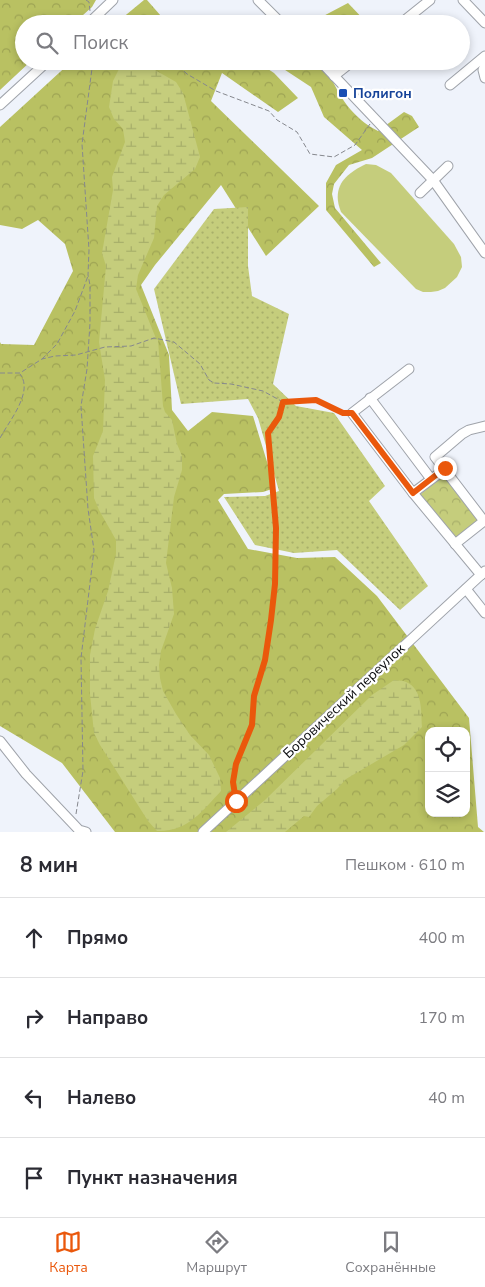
<!DOCTYPE html>
<html lang="ru">
<head>
<meta charset="utf-8">
<style>
  :root { --surface:#fff; --page:#f2f2f3; --text:#2b2b33; --muted:#7c7c81; --line:#e1e1e2; --accent:#ea580c }
  body { margin:0; font-family:"Nunito Sans",sans-serif; background:var(--page); color:var(--text) }
  .controls { position:absolute; right:15px; bottom:15px; display:grid; overflow:hidden; border-radius:10px; box-shadow:0 2px 8px #0003 }
  .controls button { width:45px; height:45px; display:grid; place-items:center; padding:0; border:0; border-bottom:1px solid var(--line); background:var(--surface); color:var(--text); font:25px sans-serif }
  .stop { position:absolute; width:15px; height:15px; margin:-11px; border:4px solid #ea580c; border-radius:50%; background:#fff }
  .stop.end { background:#ea580c; border-color:#fff; box-shadow:0 1px 5px #0008 }
  .list { margin:0; padding:0; list-style:none }
  h2 { display:flex; justify-content:space-between; align-items:center; height:65px; margin:0; padding:0 20px; font-size:21px }
  h2 small { font-size:16px; font-weight:400; color:var(--muted) }
  .list li { display:grid; grid-template-columns:32px 1fr auto; gap:15px; align-items:center; box-sizing:border-box; height:80px; padding:0 20px; border-top:1px solid var(--line) }
  .list b { display:block; font-size:19px; white-space:nowrap }
  .list em { font-size:16px; font-style:normal; color:var(--muted) }
  .icon { flex:none; width:28px; height:28px; fill:none; stroke:currentColor; stroke-width:2; stroke-linecap:round; stroke-linejoin:round }
  .map { position:relative; flex:none; width:485px; height:832px; overflow:hidden }
  .search { position:absolute; background:var(--surface); box-shadow:0 2px 8px #0003; left:15px; right:15px; top:15px; height:55px; display:flex; align-items:center; gap:12px; box-sizing:border-box; padding:0 18px; border-radius:28px; color:var(--muted); font-size:19px }
  .sheet { height:385px; background:var(--surface) }
  nav { display:flex; justify-content:space-around; align-items:center; box-sizing:border-box; height:70px; border-top:1px solid var(--line); background:var(--surface); font-size:14px; color:var(--muted) }
  nav a { display:grid; justify-items:center; gap:2px }
  nav .on { color:var(--accent) }
  .map>svg:first-child { display:block }
  .forest { fill:url(#forest-crowns); fill-rule:evenodd }
  .wetland { fill:url(#wetland-marsh) }
  .park { fill:url(#park-crowns) }
  .garden { fill:url(#garden-dots) }
  .pitch { fill:#c5cd7c }
  .lines { fill:none; stroke-linecap:round; stroke-linejoin:round }
  .minor-casing { stroke:#9fa3aa; stroke-width:11 }
  .path { stroke:#86888e; stroke-width:1; stroke-dasharray:5 2.5; stroke-linecap:butt }
  .minor { stroke:#fff; stroke-width:9 }
  .route { stroke:#ea580c; stroke-width:6 }
  .transit-dot { fill:#1a4fb4; stroke:#fff; stroke-width:2 }
  .labels { text-anchor:middle; dominant-baseline:central; stroke-width:4.5; stroke-linejoin:round; paint-order:stroke }
  .transit-label { font-size:14px; font-weight:bold; fill:#164399; stroke:#fff; text-anchor:start }
  .street-label { font-size:14px; fill:#0a0b0e; stroke:#fff }
</style>
</head>
<body>
<div class="map">
<svg width="485" height="832" viewBox="0 0 485 832">
  <defs>
    <pattern id="forest-crowns" width="20" height="18" patternUnits="userSpaceOnUse" patternTransform="scale(1.25)"><rect width="20" height="18" fill="#b9c162"/><path d="M2 6a3 3 0 1 1 6 0M12 15a3 3 0 1 1 6 0" fill="none" stroke="#9ea454"/></pattern>
    <pattern id="wetland-marsh" width="20" height="14" patternUnits="userSpaceOnUse" patternTransform="scale(1.25)"><rect width="20" height="14" fill="#c5cd7c"/><path d="M1 5h8M5 5V1M11 12h8M15 12V8" fill="none" stroke="#a8af6a"/></pattern>
    <pattern id="park-crowns" width="20" height="18" patternUnits="userSpaceOnUse" patternTransform="scale(1.25)"><rect width="20" height="18" fill="#c5cd7c"/><path d="M2 6a3 3 0 1 1 6 0M12 15a3 3 0 1 1 6 0" fill="none" stroke="#a8af6a"/></pattern>
    <pattern id="garden-dots" width="8" height="8" patternUnits="userSpaceOnUse" patternTransform="scale(1.25)"><rect width="8" height="8" fill="#c5cd7c"/><path d="M2 2h.1M6 6h.1" fill="none" stroke="#a8af6a" stroke-width="1.8" stroke-linecap="round"/></pattern>
  </defs>
  <rect width="100%" height="100%" fill="#eff3fb"/>
  <g class="forest">
    <polygon points="0,0 96,0 92,7 73,24 24,24 24,61 31,61 0,90"/>
    <polygon points="144,0 147,0 168,24 115,24"/>
    <polygon points="348,3 368,24 279,24 312,22"/>
    <path d="M72,61h184l18,12 24,25 -20,14 -56,-39 -11,28 108,105 -53,50 -45,-71 -66,80 -14,20 28,70 3,55 16,21 24,-19 41,4 22,72 -12,4 -39,2 -6,6 30,49 49,9 38,-1 42,39 92,122 9,109 6,5h-369l-53,-69 -62,-37v-384l1,2 33,1 39,-74 -8,-27 -27,-24 -16,9 -22,-4v-98zM429,731h37v82h-37z"/>
    <path d="M276,61h59l-8,8c12,27 24,48 51,62l26,-19 8,4 7,11 -47,31 -23,7 -15,19 -2,10 3,14 46,55 -7,4 -48,-57v-27l10,-18 26,-15 -38,-33 -13,-30 -32,-21z"/>
  </g>
  <g class="wetland">
    <path d="M131,66l24,4 21,12 7,11 17,64 -5,12 -31,26 -7,11 -3,32 -16,37 -2,14 19,47 3,4 5,66 2,6 7,8 5,24 5,12v14l-8,27 -8,66 6,25 2,26 -13,37 -2,14 1,13 3,13 13,23 14,21 19,20 11,23 1,13c-19,20 -33,41 -64,40l-9,-10 -48,-76 -6,-12 -4,-39v-39l5,-26 13,-38 8,-37v-14l-17,-30 -5,-12 -1,-42 10,-25 2,-51 -6,-38 7,-76 -4,-13 11,-63 -1,-13 13,-35 -2,-13 -9,-10 -5,-12 4,-26 6,-12z"/>
    <path d="M394,680c4,1 9,0 12,2 17,7 15,30 16,45l-18,18 -58,34 -9,10 -20,17 -8,11 -5,-1 -19,16h-59l39,-32 107,-105z"/>
  </g>
  <polygon class="park" points="445,475 479,521 456,540 418,496"/>
  <polygon class="garden" points="248,207 248,266 252,296 289,314 273,384 296,406 334,413 385,486 369,501 428,586 400,610 337,550 294,553 255,545 224,497 265,496 279,491 258,418 248,399 181,404 154,289 214,209"/>
  <path class="pitch" d="M366,164l10,1 15,8 63,71 7,13 1,10 -5,10 -12,11 -7,3 -7,1h-8l-7,-3 -75,-77c-10,-25 4,-38 25,-48z"/>
  <g class="lines">
    <g class="minor-casing">
      <g id="minor">
        <polyline points="258,0 282,24"/>
        <polyline points="463,0 485,23"/>
        <polyline points="88,24 113,0"/>
        <polyline points="400,24 430,0"/>
        <polyline points="320,61 433,180 485,253"/>
        <polyline points="485,65 483,70 485,78"/>
        <polyline points="334,76 353,61"/>
        <polyline points="450,85 485,56"/>
        <polyline points="0,105 48,61"/>
        <polyline points="420,193 448,166"/>
        <polyline points="409,369 352,413 413,493"/>
        <polyline points="370,398 431,479"/>
        <polyline points="445,469 413,493 481,575"/>
        <polyline points="455,544 484,521 435,457 462,434 469,430 485,426"/>
        <polyline points="466,589 485,613"/>
        <polyline points="0,741 26,774 79,830 86,832"/>
        <polyline points="203,832 485,571"/>
      </g>
    </g>
    <g class="path">
      <polyline points="86,0 89,2 90,11"/>
      <polyline points="173,61 187,74 216,91 269,111 277,120 297,132 310,154 334,157 355,145 370,124"/>
      <polyline points="42,359 57,344 75,311 88,276"/>
      <polyline points="0,373 20,373 42,359 55,356 76,355 105,347 131,346 154,338 174,342 200,364 209,380 214,383 231,384 263,391 283,402 316,400 344,413"/>
      <path d="M0,438c9,-17 34,-46 20,-64"/>
      <polyline points="235,791 233,782 236,764 252,725 254,696 265,660 271,620 275,584 276,528 268,433 279,417 283,402"/>
      <polyline points="76,814 83,771 81,658 94,550 88,509 81,406 87,369 90,323 90,285 88,275 89,250 82,144 93,61"/>
    </g>
    <use href="#minor" class="minor"/>
  </g>
  <g class="lines">
    <polyline class="route" points="236,801 233,782 236,764 252,725 254,696 265,660 271,620 275,584 276,528 268,433 279,417 283,402 316,400 343,413 352,413 413,493 445,468"/>
  </g>
  <rect class="transit-dot" x="338" y="88" width="10" height="10" rx="2.5"/>
  <g class="labels">
    <g class="transit-label">
      <text x="353" y="93">Полигон</text>
    </g>
    <g class="street-label">
      <text transform="translate(344 701) rotate(-43)">Боровический переулок</text>
    </g>
  </g>
</svg>
<div class="controls">
<button><svg class="icon" aria-label="locate" viewBox="0 0 24 24"><circle cx="12" cy="12" r="6"/><path d="M12 2v4M12 18v4M2 12h4M18 12h4"/></svg></button>
<button><svg class="icon" aria-label="layers" viewBox="0 0 24 24"><path d="M12 4l9 5-9 5-9-5zM3 14l9 5 9-5"/></svg></button>
</div>
<div class="stop" style="left:236px;top:801px"></div>
<div class="stop end" style="left:445px;top:468px"></div>
<div class="search"><svg class="icon" aria-label="search" viewBox="0 0 24 24"><circle cx="10" cy="10" r="6"/><path d="M15 15l6 6"/></svg>Поиск</div>
</div>
<section class="sheet">
<h2>8 мин<small>Пешком · 610 m</small></h2>
<ul class="list">
<li><svg class="icon" aria-label="ahead" viewBox="0 0 24 24"><path d="M12 20V5M6 11l6-6 6 6"/></svg><div><b>Прямо</b></div><em>400 m</em></li>
<li><svg class="icon" aria-label="right" viewBox="0 0 24 24"><path d="M7 20v-9h11M14 6l5 5-5 5"/></svg><div><b>Направо</b></div><em>170 m</em></li>
<li><svg class="icon" aria-label="left" viewBox="0 0 24 24"><path d="M17 20v-9H6M10 6l-5 5 5 5"/></svg><div><b>Налево</b></div><em>40 m</em></li>
<li><svg class="icon" aria-label="arrive" viewBox="0 0 24 24"><path d="M6 21V4h12l-3 4 3 4H6"/></svg><div><b>Пункт назначения</b></div></li>
</ul>
</section>
<nav>
<a class="on"><svg class="icon" aria-label="map" viewBox="0 0 24 24"><path d="M3 6l6-2 6 2 6-2v14l-6 2-6-2-6 2zM9 4v14M15 6v14"/></svg>Карта</a>
<a><svg class="icon" aria-label="directions" viewBox="0 0 24 24"><path d="M12 3l9 9-9 9-9-9zM9 14v-3h6M13 9l2 2-2 2"/></svg>Маршрут</a>
<a><svg class="icon" aria-label="saved" viewBox="0 0 24 24"><path d="M7 4h10v16l-5-4-5 4z"/></svg>Сохранённые</a>
</nav>
</body>
</html>
